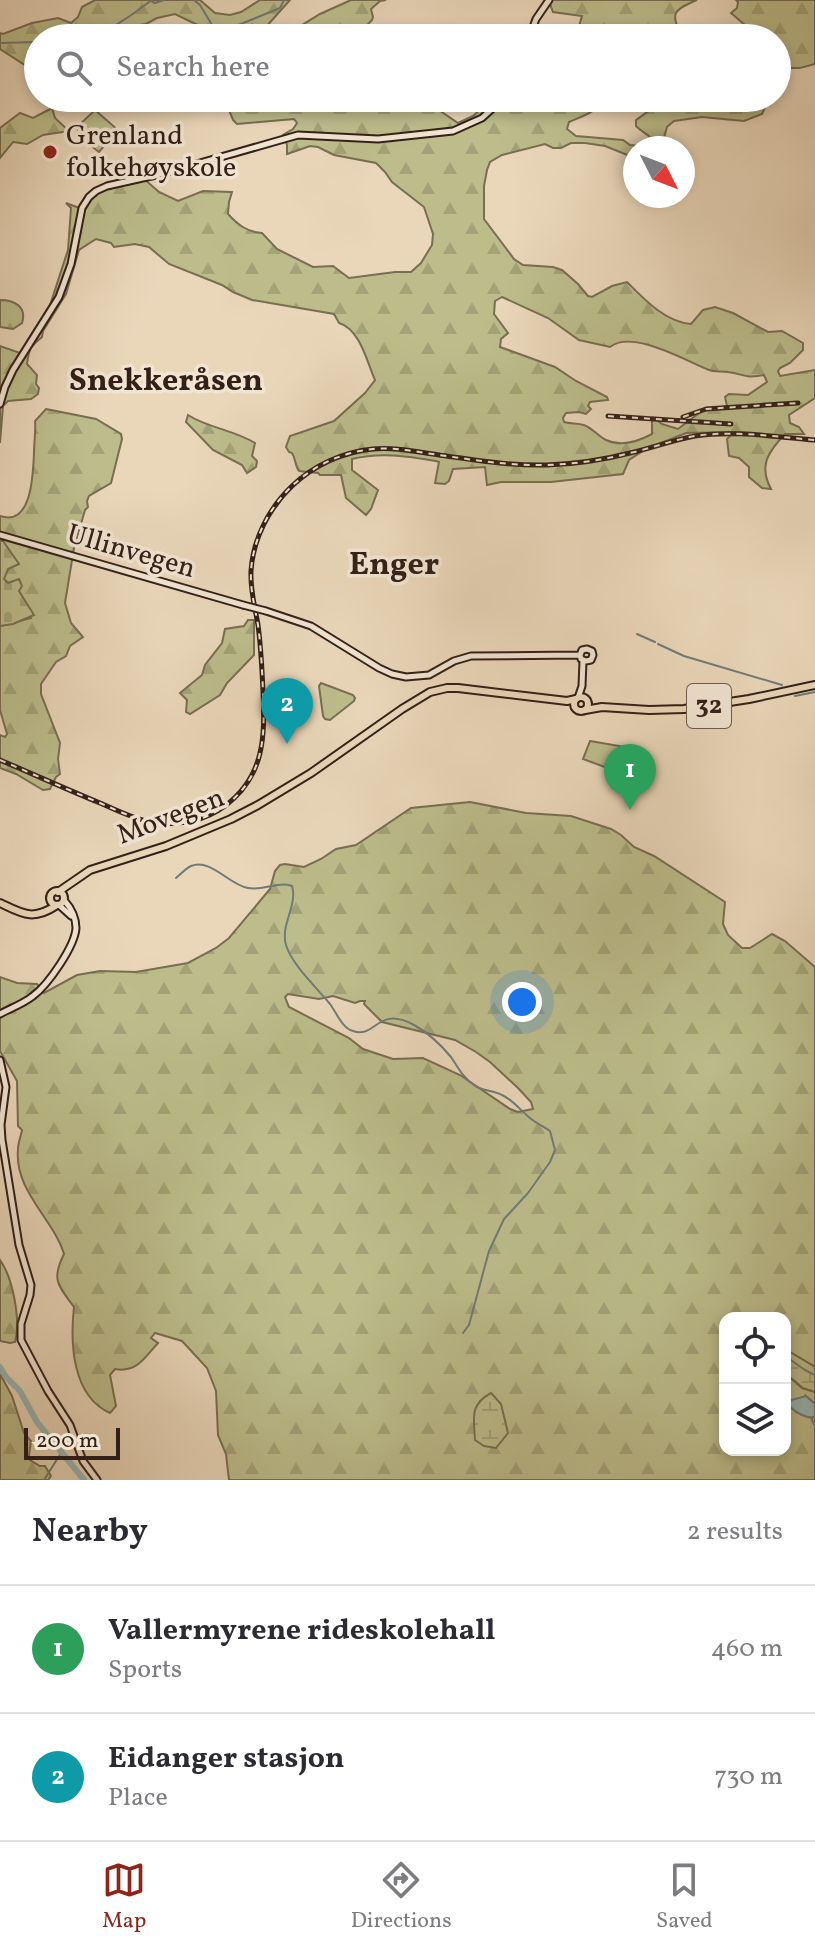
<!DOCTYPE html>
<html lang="en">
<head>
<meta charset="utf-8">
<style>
  :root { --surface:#fff; --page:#f7f7f7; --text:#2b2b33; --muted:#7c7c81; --line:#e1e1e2; --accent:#8f2418 }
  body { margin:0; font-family:Vollkorn,serif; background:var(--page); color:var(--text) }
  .controls { position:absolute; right:24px; bottom:24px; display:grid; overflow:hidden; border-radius:16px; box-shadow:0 4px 12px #0003 }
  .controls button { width:72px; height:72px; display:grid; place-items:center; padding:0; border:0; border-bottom:2px solid var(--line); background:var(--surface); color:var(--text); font:40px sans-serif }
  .compass { position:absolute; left:623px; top:136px; width:72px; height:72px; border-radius:50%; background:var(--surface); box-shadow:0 4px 12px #0003; rotate:132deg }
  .scale { position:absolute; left:24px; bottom:20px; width:96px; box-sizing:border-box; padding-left:8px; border:4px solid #332018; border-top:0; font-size:22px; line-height:28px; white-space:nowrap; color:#332018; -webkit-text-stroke:6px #f1e5d2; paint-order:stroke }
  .you { position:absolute; left:522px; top:1002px; width:28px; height:28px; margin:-20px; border:6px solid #fff; border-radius:50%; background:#1a73e8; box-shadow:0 0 0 12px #1a73e833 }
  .badge { display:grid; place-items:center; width:52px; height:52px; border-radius:50%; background:var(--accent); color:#fff; font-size:26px; font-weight:700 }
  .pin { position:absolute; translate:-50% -66px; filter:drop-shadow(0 2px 4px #0008) }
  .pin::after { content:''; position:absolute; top:42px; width:28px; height:24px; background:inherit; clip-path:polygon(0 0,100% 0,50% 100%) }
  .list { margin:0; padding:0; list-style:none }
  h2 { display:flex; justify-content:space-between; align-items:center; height:104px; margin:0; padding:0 32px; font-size:34px }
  h2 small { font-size:26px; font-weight:400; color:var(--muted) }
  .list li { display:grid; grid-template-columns:52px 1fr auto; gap:24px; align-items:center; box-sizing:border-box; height:128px; padding:0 32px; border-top:2px solid var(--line) }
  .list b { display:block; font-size:30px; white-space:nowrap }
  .list p { margin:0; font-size:26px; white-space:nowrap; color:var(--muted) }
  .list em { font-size:26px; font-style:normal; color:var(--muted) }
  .icon { flex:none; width:44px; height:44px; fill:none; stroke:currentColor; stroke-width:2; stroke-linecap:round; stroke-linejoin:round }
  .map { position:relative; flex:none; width:815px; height:1480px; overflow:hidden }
  .search { position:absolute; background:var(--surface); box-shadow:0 4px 12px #0003; left:24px; right:24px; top:24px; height:88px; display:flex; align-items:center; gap:20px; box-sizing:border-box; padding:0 28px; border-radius:44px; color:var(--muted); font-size:30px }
  .sheet { height:360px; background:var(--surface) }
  nav { display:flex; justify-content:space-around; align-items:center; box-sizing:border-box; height:112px; border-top:2px solid var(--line); background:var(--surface); font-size:22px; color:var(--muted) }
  nav a { display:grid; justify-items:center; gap:4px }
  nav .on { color:var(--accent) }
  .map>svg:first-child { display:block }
  .forest { fill:url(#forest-firs); stroke:#786e52; stroke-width:2; fill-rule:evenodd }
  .wetland { fill:url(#wetland-marsh); stroke:#786e52; stroke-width:2 }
  .cemetery { fill:url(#cemetery-stones); stroke:#786e52; stroke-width:2 }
  .green { fill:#bdbd8c; stroke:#786e52; stroke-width:2 }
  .water { fill:#99b8b6; stroke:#707b77; stroke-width:2 }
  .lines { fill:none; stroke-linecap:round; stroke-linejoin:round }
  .stream { stroke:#707b77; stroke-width:2 }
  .river { stroke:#99b8b6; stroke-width:6 }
  .secondary-casing { stroke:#332018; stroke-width:9 }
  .primary-casing { stroke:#332018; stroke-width:10 }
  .secondary { stroke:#f1e5d2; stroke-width:5 }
  .primary { stroke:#ead7ba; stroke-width:6 }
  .rail-casing { stroke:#332018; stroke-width:5 }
  .rail { stroke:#f1e5d2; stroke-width:2; stroke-dasharray:6; stroke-linecap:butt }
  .secondary-bridge-casing { stroke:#332018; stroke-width:9; stroke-linecap:butt }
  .secondary-bridge { stroke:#f1e5d2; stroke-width:5 }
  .poi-dot { fill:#8f2418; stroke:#f1e5d2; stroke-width:3 }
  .labels { text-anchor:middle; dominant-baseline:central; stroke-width:7; stroke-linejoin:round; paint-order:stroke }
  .shield { fill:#f1e5d2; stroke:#6c5b50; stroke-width:2 }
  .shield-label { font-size:26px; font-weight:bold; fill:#332018 }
  .poi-label { font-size:28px; fill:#332018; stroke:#f1e5d2; text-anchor:start }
  .street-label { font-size:28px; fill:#332018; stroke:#f1e5d2 }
  .quarter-label { font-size:32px; font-weight:bold; fill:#332018; stroke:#f1e5d2 }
</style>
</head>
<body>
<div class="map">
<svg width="815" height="1480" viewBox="0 0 815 1480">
  <defs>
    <pattern id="forest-firs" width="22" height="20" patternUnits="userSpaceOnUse" patternTransform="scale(2)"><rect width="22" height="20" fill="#bdbd8c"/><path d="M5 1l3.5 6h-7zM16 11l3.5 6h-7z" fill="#a3a278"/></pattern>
    <pattern id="wetland-marsh" width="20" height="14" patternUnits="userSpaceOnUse" patternTransform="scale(2)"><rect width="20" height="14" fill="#bdbd8c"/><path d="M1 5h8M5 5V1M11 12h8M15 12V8" fill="none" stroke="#a3a278"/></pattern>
    <pattern id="cemetery-stones" width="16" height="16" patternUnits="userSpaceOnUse" patternTransform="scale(2)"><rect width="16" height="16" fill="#bdbd8c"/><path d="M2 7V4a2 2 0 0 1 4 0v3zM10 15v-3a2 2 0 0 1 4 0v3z" fill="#a3a278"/></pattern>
  </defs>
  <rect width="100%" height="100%" fill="#ead7ba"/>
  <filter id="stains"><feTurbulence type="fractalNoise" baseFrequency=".0025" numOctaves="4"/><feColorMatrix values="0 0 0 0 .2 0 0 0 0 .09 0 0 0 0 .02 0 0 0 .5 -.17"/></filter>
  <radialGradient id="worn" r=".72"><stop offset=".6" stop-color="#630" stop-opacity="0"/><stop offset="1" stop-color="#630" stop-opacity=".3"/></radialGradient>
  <g class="forest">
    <polygon points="95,0 200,0 215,13 230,15 241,12 260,0 290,0 265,28 245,32 233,37 206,29 175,14 157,18 146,24 127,27 114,38 38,38 38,70 31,69 0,49 0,33 3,34 32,23 58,18 71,23 78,17 82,7"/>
    <polygon points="351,0 386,0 380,1 371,9 373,17 372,20 357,36 347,34 341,38 281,38 320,14"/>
    <path d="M552,0h145c-27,11 -25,14 -15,38h-115l12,-12 3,-10 -29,-4 -3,-8z"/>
    <polygon points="736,0 815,0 815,64 800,68 788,68 777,82 777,38 760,38 731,13 737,8 738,2"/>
    <path d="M224,98h177l26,4 31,21 15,-7 20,-18h111c-7,15 -22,18 -35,24l-2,7 9,7 47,4 7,5 23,2 1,-6c-5,-6 -12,-9 -18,-15v-6c12,-8 20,-16 33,-22h100l-7,16 -18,7 -42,-4 -28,4 -7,6 -5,18 -3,3h-24v10l-30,-12 -20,-3h-14l-10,5h-8l-8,-4 -43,11 -12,7 -3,8 -3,16v33l30,40 9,6 30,2 9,3 16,14 10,12 4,1 20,-11 15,-4c17,17 38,40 64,42l12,-14 12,-3 18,6 35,19 14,-1 21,12v7l-13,13 -10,5 -2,3 2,5 35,-6v28l-26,17 1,8 9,4 5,7h-19c-16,17 -27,31 -14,55l-9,-1 -13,-11v-10l-10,-9 -10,-2 -2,-17 7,-7 -48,1 -40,16 -17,11 -6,14 -72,8h-50l-14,3 -2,-18 -32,2 -4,12 -4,3 -10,-1 4,-21 -3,-1c-29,-5 -56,-9 -84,-2v11l26,20 -7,19 -5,6 -20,-17 -5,-23h-21l-2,-2 -19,-2c-4,-5 -3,-12 -7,-18l-3,-1 -3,-5 4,-11 44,-15 31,-28 10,-13c-8,-18 -15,-51 -36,-57l-5,-9 -82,-14 -19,-8 -11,-7 -53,-21 -20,-17 -14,-3 -21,3 -3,-4 -15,-4 -17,11 -13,44 -23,37 -1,6c-12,10 -13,11 -15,27l10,11 -1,9 3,4 -1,6 -7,5 -23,2 -5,5 -3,37v-97l20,7 30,-48 18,-55 3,-42 -5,-5 16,6c16,-25 35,-25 61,-31l16,14 19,9 25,-10 29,1 -3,10 -1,12c10,11 19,18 34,19l15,16 36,18 20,-1 16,12 46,-6h16l10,-9 11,-18 1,-11 -9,-27 -32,-25 -7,-10 -9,-9 -42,-8 -16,-8 -8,-1 -23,8v-9l-4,-10 10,-6 4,-6 -3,-4 -57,5 -4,-4zM502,297l46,21 31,22 31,7c22,-18 76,14 99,23 5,2 13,1 19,2 16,2 17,7 36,3l3,7 -19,13 -19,-1 -4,3 2,9 -25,5 -24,18 -16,-5 -8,-6 -2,4v12c-13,7 -31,13 -46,6 -8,-4 -14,-12 -22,-15 -7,-2 -13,-1 -20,-3l-1,-4 3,-5 13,-1 7,2 5,-5 -3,-3 2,-4 18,-2 -1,-3 -31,-16 -21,-14 -55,-20 1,-8 7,-6 -14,-19 1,-13z"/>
    <polygon points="52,108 55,118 69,131 43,135 27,144 13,142 0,158 0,128 20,113 33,118"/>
    <path d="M0,300c15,0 27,7 22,23l-9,6 -13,-2z"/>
    <path d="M46,409l50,10 25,15 1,5 -11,44 -22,13 -2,5 1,6 -3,3 -11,38 -9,55 6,20 12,14 -13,9 -4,10 -10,6 -15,22v10l19,49 -2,16 2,15 -4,3 -6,12 -7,1 -27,-16 -16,-6v-33l5,2 2,-3 -7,-24v-84l31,-8 -17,-37 -6,2 -5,-4 5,-10 -5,-28h-3v-25c32,11 33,-42 34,-63 0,-11 2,-22 1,-32z"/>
    <path d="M188,415c20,13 46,15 67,28l-3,13 5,5 -1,6 -9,6 -5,-8 -29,-15 -27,-28z"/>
    <polygon points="248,620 254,620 254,655 227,683 220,695 190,714 186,712 187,700 180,693 202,675 205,665 222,643 225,629 244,626"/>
    <path d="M470,802l56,11 45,3 40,13 10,6 13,12 20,9 71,46 -2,22 5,11 14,13h8l22,-14 13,7 30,26v400l-30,-18v-31h-60v132h60v-77l17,15 13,4v12l-9,-8 5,22 4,-1v63h-586l-3,-26 -8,-19 -2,-44 -9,-23 -25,-27 -27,-8 -4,5 7,5c-14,15 -21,30 -43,26l-5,6 6,31 -6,7c-38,-17 -40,-70 -36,-106 -16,-22 -23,-27 -10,-53 -11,-36 -50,-63 -46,-105 0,-6 3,-13 4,-19l-4,-4 -1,-45 -17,-30v-74l17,6 20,1 7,9 33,-18 23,-4 36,1 52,-9 28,-15 13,-10 41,-49 5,-18 5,-6 5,-1 19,3 17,-8 15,-10 20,-4 55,-37zM288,994l31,5 14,-3 22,7 5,-2h5l-1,3 18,18 73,18 21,12 14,10 28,26 13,14 2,7 -15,3 -8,-3 -50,-34 -37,-17 -30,1 -30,-10 -14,-11 -60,-31 -4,-10z"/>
    <path d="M0,1260c13,18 21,61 15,82l-5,1 -10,-2z"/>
    <polygon points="0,1374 12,1396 24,1433 31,1441 29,1455 30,1460 40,1466 45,1466 51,1476 48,1480 0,1480"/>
  </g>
  <g class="wetland">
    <polygon points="785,1349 815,1367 815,1392 803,1388 785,1373"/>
    <path d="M491,1393l10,11 7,29 -12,15 -12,-2 -9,-6c-1,-22 -6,-35 16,-47z"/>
  </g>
  <polygon class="cemetery" points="0,541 3,541 19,564 8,569 4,579 8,583 19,579 22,586 19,591 34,615 13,624 0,626"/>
  <g class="green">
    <polygon points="95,110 118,130 99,152 82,139 85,136 76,128"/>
    <polygon points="321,683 353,695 355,698 354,701 330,720 325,719 323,716 319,686"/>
    <polygon points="590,741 631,748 621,773 583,759"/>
  </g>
  <path class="water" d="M806,1396l9,8v13c-9,2 -20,-5 -26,-11l2,-6z"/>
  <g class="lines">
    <g class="stream">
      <polyline points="194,0 200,5 212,25 236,26 280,8 284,0"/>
      <polyline points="151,1 155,3 164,0"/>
      <polyline points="95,38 130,16 152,0"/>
      <polyline points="0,43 38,42"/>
      <polyline points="637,634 655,642"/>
      <polyline points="658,644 684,656 782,685"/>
      <polyline points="795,696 815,692"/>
      <path d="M176,878c4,-3 10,-10 15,-12 20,-8 38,19 57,22 15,3 30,-7 44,-2 6,19 -12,39 -6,59 6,20 31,43 44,59 6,8 12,24 23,27 23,8 24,-26 61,-6 13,7 27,20 37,32 7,10 12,21 23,28 7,6 19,5 28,10 11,5 19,16 28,23 6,5 14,9 20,13l5,19 -5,12 -22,31 -24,26 -15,32 -20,74 -6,8"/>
      <polyline points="785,1356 805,1370 815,1375"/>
      <polyline points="811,1418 815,1426"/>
      <polyline points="44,1480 61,1453"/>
    </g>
    <polyline class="river" points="0,1367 6,1377 20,1391 37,1422 84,1480"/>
    <g class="secondary-casing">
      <g id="secondary">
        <polyline points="529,38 536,19 549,0"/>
        <polyline points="0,404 5,387 13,370 59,297 71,264 82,208 89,197 96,191 107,186 165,173 298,135 378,139 453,131 482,118 504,98"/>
        <polyline points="0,535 243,605"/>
        <polyline points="266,611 311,626 379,668 392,674 406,677 429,675 454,661 471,656 580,655 582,650 587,649 592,651 593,655 591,660 586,661 581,659 580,655"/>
        <polyline points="578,698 582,686 583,661"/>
        <polyline points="59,905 71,916"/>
        <path d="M0,1014c11,-6 23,-10 33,-18 15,-11 42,-50 43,-68 0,-11 -5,-20 -12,-28"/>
        <polyline points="0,1060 6,1087 1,1125 2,1140 19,1245 31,1285 30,1295 21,1324 21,1340 48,1391 70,1425 83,1461 97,1480"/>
      </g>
    </g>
    <g class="primary-casing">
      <g id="primary">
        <circle cx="581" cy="704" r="7"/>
        <polyline points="585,710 602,707 649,710 684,709 749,699 815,685"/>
        <circle cx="57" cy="898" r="7"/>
        <polyline points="58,892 90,870 166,846 231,819 258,805 311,773 402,709 430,692 447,688 458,688 567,701 576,699"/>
        <path d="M0,903c23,11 33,18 57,2"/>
      </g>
    </g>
    <use href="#secondary" class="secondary"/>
    <use href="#primary" class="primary"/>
    <g class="rail-casing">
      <g id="rail">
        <polyline points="608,416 731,424"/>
        <polyline points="683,417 706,409 798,403"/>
        <path d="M0,760c33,14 66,29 100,43 18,8 37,17 56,20 24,3 50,-3 69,-17 40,-30 40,-70 38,-115 -1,-22 -2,-44 -5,-66 -3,-18 -8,-35 -7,-54 2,-32 18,-63 41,-85 22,-21 51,-34 81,-37 22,-2 44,3 66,6 36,5 71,11 108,10 28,-1 56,-5 83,-12 22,-5 43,-13 65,-17 40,-6 80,1 120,4"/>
      </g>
    </g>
    <use href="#rail" class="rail"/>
    <g class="secondary-bridge-casing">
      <polyline id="secondary-bridge" points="243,605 266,611"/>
    </g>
    <use href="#secondary-bridge" class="secondary-bridge"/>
  </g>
  <circle class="poi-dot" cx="50" cy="152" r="8"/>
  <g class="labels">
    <rect class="shield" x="687" y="684" width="44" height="44" rx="6"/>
    <g class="shield-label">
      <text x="709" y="706">32</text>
    </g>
    <g class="poi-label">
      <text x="66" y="136">Grenland<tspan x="66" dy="32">folkehøyskole</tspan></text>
    </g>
    <g class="street-label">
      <text transform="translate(131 552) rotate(16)">Ullinvegen</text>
      <text transform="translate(171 817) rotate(-21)">Movegen</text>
    </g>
    <g class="quarter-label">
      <text x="166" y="382">Snekkeråsen</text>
      <text x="394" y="566">Enger</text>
    </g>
  </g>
  <rect width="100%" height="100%" filter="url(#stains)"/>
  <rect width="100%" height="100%" fill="url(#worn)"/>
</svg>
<div class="controls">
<button><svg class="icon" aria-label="locate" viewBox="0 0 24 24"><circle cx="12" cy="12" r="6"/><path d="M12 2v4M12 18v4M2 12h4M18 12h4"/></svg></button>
<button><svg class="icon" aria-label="layers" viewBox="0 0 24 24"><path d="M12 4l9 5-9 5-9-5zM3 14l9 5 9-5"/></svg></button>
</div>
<svg class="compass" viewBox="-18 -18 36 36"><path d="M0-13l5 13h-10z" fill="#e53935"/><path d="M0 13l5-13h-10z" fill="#7c7c81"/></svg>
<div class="scale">200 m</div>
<div class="you"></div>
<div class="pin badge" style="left:630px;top:810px;background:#2e9e5b">1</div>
<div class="pin badge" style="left:287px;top:744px;background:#0f9aa8">2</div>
<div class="search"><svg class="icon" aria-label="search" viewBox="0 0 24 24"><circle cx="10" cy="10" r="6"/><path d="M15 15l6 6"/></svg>Search here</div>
</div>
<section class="sheet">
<h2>Nearby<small>2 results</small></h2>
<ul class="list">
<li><span class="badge" style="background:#2e9e5b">1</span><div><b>Vallermyrene rideskolehall</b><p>Sports</p></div><em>460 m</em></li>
<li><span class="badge" style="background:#0f9aa8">2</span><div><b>Eidanger stasjon</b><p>Place</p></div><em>730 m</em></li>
</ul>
</section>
<nav>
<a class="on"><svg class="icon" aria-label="map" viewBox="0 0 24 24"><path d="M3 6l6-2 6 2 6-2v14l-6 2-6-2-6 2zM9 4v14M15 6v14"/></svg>Map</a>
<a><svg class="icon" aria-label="directions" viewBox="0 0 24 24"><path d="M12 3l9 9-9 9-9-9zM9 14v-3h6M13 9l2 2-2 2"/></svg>Directions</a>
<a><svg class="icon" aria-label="saved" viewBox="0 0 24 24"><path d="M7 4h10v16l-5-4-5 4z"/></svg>Saved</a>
</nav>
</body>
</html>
